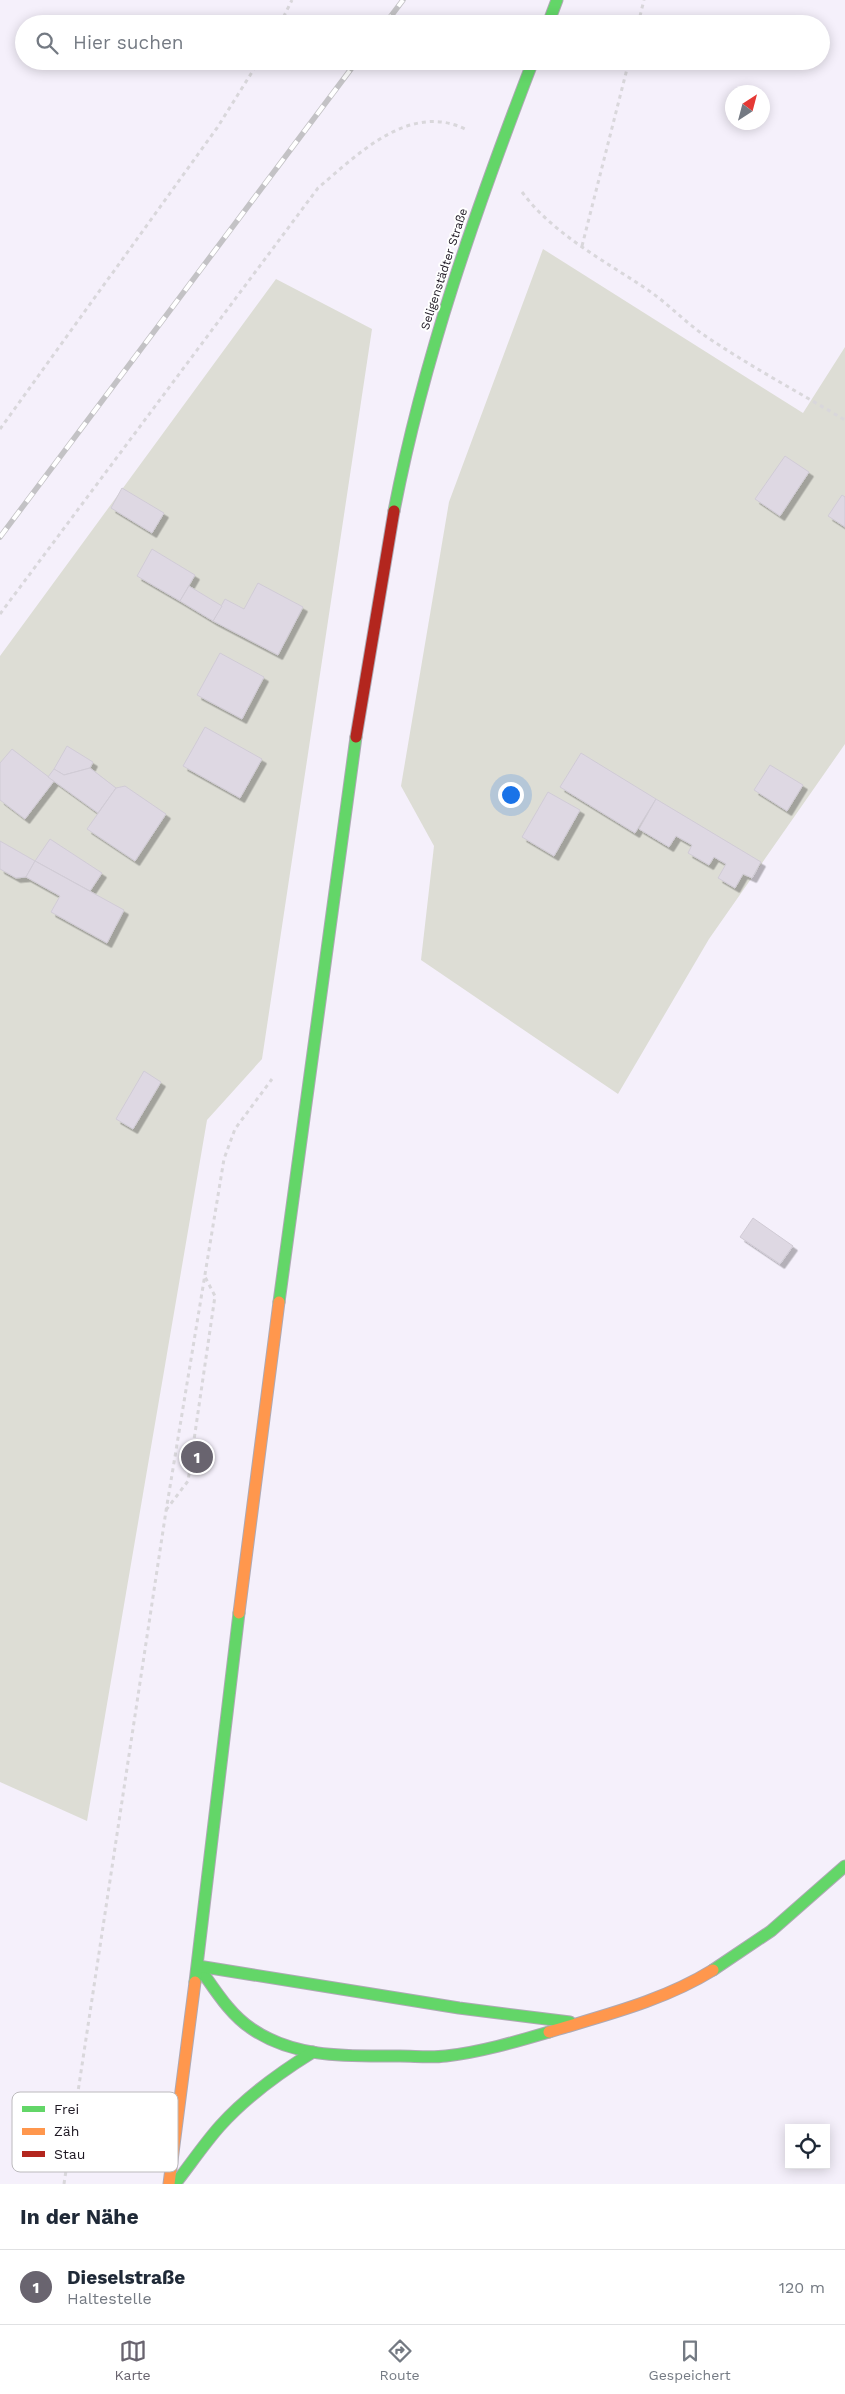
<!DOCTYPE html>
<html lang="de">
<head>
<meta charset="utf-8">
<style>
  :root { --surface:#fff; --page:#f6f6f7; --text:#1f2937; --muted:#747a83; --line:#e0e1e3; --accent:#69646f }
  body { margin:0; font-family:"Work Sans",sans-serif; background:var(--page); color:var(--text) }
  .controls { position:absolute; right:15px; bottom:15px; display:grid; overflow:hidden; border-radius:0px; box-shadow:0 2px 12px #0003 }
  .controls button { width:45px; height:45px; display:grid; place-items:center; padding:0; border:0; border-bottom:1px solid var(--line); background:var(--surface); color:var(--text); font:25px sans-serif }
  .compass { position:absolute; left:725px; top:85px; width:45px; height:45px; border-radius:50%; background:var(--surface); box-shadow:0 2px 12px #0003; rotate:36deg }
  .you { position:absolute; left:510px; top:794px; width:18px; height:18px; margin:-12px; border:4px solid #fff; border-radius:50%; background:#1a73e8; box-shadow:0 0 0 8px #1a73e833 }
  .badge { display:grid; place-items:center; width:32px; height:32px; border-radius:50%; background:var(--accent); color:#fff; font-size:16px; font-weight:700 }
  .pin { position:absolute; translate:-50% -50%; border:2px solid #fff; box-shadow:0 1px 5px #0006 }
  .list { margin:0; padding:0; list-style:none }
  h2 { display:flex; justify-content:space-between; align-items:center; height:65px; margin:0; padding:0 20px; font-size:21px }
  h2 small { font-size:16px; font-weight:400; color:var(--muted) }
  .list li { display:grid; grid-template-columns:32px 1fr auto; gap:15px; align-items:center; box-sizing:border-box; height:75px; padding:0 20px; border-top:1px solid var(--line) }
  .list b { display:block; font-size:19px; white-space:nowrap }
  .list p { margin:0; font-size:16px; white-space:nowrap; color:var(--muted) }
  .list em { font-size:16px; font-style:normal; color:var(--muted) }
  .icon { flex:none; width:28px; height:28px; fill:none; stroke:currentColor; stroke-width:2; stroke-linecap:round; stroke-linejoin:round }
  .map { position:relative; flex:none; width:845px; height:2184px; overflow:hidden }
  .search { position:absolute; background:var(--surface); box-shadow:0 2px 12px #0003; left:15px; right:15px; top:15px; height:55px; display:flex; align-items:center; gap:12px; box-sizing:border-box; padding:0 18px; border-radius:28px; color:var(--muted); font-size:19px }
  .sheet { height:140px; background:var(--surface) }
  nav { display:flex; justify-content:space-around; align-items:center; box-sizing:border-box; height:70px; border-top:1px solid var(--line); background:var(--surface); font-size:14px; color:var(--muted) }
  nav a { display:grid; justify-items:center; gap:2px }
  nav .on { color:var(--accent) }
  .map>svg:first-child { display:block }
  .green { fill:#ddddd5 }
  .building { fill:#ded8e3; stroke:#d0cbd5; filter:url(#shadow) }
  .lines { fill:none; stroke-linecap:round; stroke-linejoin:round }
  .fast-casing { stroke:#aea9b4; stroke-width:13 }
  .slow-casing { stroke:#aea9b4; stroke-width:13 }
  .jam-casing { stroke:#aea9b4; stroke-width:13 }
  .path { stroke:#d9d7db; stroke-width:3; stroke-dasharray:4 4; stroke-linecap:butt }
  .fast { stroke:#63d668; stroke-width:11 }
  .slow { stroke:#ff974d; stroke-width:11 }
  .jam { stroke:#b3261e; stroke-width:11 }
  .rail-casing { stroke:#c3c2c5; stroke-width:5.5 }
  .rail { stroke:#fff; stroke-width:4; stroke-dasharray:11; stroke-linecap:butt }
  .labels { text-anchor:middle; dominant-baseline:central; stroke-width:4; stroke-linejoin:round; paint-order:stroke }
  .street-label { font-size:12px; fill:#1e1823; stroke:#fff }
  .key { fill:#fff; stroke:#bcbabd; stroke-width:1 }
  .key-label { font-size:14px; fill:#1e1823 }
</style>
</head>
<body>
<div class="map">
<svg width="845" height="2184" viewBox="0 0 845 2184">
  <defs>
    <filter id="shadow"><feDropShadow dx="4.5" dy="4.5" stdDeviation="0" flood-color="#0004"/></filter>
  </defs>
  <rect width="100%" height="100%" fill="#f5f0fb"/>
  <g class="green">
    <polygon points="543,249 803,413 845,347 845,744 709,939 618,1094 421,960 434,846 401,786 449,502"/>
    <polygon points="276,279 372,329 262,1059 207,1120 87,1821 0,1782 0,656"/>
  </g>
  <g class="building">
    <polygon points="785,456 809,472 780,516 755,499"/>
    <polygon points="122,488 164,513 152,533 111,508"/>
    <polygon points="842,495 845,497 845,527 828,516"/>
    <polygon points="152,549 195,575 180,601 137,576"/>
    <polygon points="258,583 303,607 278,655 213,621 225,599 244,609"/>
    <polygon points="189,586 222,606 213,621 180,601"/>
    <polygon points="220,653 264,677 242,719 197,695"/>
    <polygon points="205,727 262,759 240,798 183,766"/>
    <polygon points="67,746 93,762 90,768 64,775 54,769"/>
    <polygon points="12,749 54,781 25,819 0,800 0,763"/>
    <polygon points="581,753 656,799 635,833 560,787"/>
    <polygon points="770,765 803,785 787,811 754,790"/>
    <polygon points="90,768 116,788 98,813 48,777 54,769 64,775"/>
    <polygon points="125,786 166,814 135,861 87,829 116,788"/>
    <polygon points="548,792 580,810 554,856 522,837"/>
    <polygon points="656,799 761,862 752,878 743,874 735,888 718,878 726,864 714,857 709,865 688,853 692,845 676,836 669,847 639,829"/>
    <polygon points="50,839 102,873 90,891 35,861"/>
    <polygon points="0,841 35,861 26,877 16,878 0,869"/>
    <polygon points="35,861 124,910 107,943 51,912 60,896 26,877"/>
    <polygon points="144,1071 161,1082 133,1129 116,1119"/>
    <polygon points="753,1218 793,1246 780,1264 740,1237"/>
  </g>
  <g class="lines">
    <g class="fast-casing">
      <g id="fast">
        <polyline points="548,24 557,0"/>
        <path d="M394,511c30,-155 82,-302 139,-450"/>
        <polyline points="279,1302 356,737"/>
        <path d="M198,1966c16,22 31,48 54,63 44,30 98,27 148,27 15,0 30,2 46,0 35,-4 69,-14 103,-24"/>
        <polyline points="198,1966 459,2008 570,2022"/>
        <polyline points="713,1970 771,1931 845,1866"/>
        <polyline points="195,1982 239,1613"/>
        <path d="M175,2184c15,-19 29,-40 45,-58 27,-30 59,-53 93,-74"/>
      </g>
    </g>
    <g class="slow-casing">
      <g id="slow">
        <polyline points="239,1613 279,1302"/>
        <path d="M549,2032c56,-17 114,-31 164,-62"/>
        <polyline points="169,2184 195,1982"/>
      </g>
    </g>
    <g class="jam-casing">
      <polyline id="jam" points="356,737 394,511"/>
    </g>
    <g class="path">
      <polyline points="280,24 292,0"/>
      <polyline points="638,24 644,0"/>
      <path d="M522,192c30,41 81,68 123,96 20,13 37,31 56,45 45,31 97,59 144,87"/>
      <polyline points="582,246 629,61"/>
      <polyline points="0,429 217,128 259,61"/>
      <path d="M0,614l318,-426c41,-35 93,-87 149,-58"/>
      <polyline points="166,1510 188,1481 215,1296 204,1275"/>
      <polyline points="64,2184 166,1511 224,1159 235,1129 272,1079"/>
    </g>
    <use href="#fast" class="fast"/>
    <use href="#slow" class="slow"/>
    <use href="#jam" class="jam"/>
    <g class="rail-casing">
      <g id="rail">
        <polyline points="385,24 403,0"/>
        <polyline points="0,537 357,61"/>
      </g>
    </g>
    <use href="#rail" class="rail"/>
  </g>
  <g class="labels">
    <g class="street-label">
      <text transform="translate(444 269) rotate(-72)">Seligenstädter Straße</text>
    </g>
  </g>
  <rect x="12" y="2092" width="166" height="80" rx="8" class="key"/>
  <rect x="22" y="2106" width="23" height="6" fill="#63d668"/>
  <rect x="22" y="2128" width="23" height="7" fill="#ff974d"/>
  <rect x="22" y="2151" width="23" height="6" fill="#b3261e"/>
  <g class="key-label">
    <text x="54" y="2114">Frei</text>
    <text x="54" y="2136">Zäh</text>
    <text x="54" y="2159">Stau</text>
  </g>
</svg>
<div class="controls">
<button><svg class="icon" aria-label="locate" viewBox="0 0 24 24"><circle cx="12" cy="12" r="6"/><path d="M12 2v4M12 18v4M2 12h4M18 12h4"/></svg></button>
</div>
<svg class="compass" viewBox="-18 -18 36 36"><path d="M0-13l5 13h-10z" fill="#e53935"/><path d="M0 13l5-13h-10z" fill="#747a83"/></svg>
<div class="you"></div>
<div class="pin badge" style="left:197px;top:1457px">1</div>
<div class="search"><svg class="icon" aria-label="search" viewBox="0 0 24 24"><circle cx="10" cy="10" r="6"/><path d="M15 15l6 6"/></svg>Hier suchen</div>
</div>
<section class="sheet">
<h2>In der Nähe<small></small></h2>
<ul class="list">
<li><span class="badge">1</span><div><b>Dieselstraße</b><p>Haltestelle</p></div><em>120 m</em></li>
</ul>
</section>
<nav>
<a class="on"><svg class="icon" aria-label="map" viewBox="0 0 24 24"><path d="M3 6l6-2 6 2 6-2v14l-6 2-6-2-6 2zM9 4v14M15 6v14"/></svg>Karte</a>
<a><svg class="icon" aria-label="directions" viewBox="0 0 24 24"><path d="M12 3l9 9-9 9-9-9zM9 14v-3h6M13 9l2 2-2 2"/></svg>Route</a>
<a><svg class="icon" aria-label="saved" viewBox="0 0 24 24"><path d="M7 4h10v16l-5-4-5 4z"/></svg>Gespeichert</a>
</nav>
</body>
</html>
